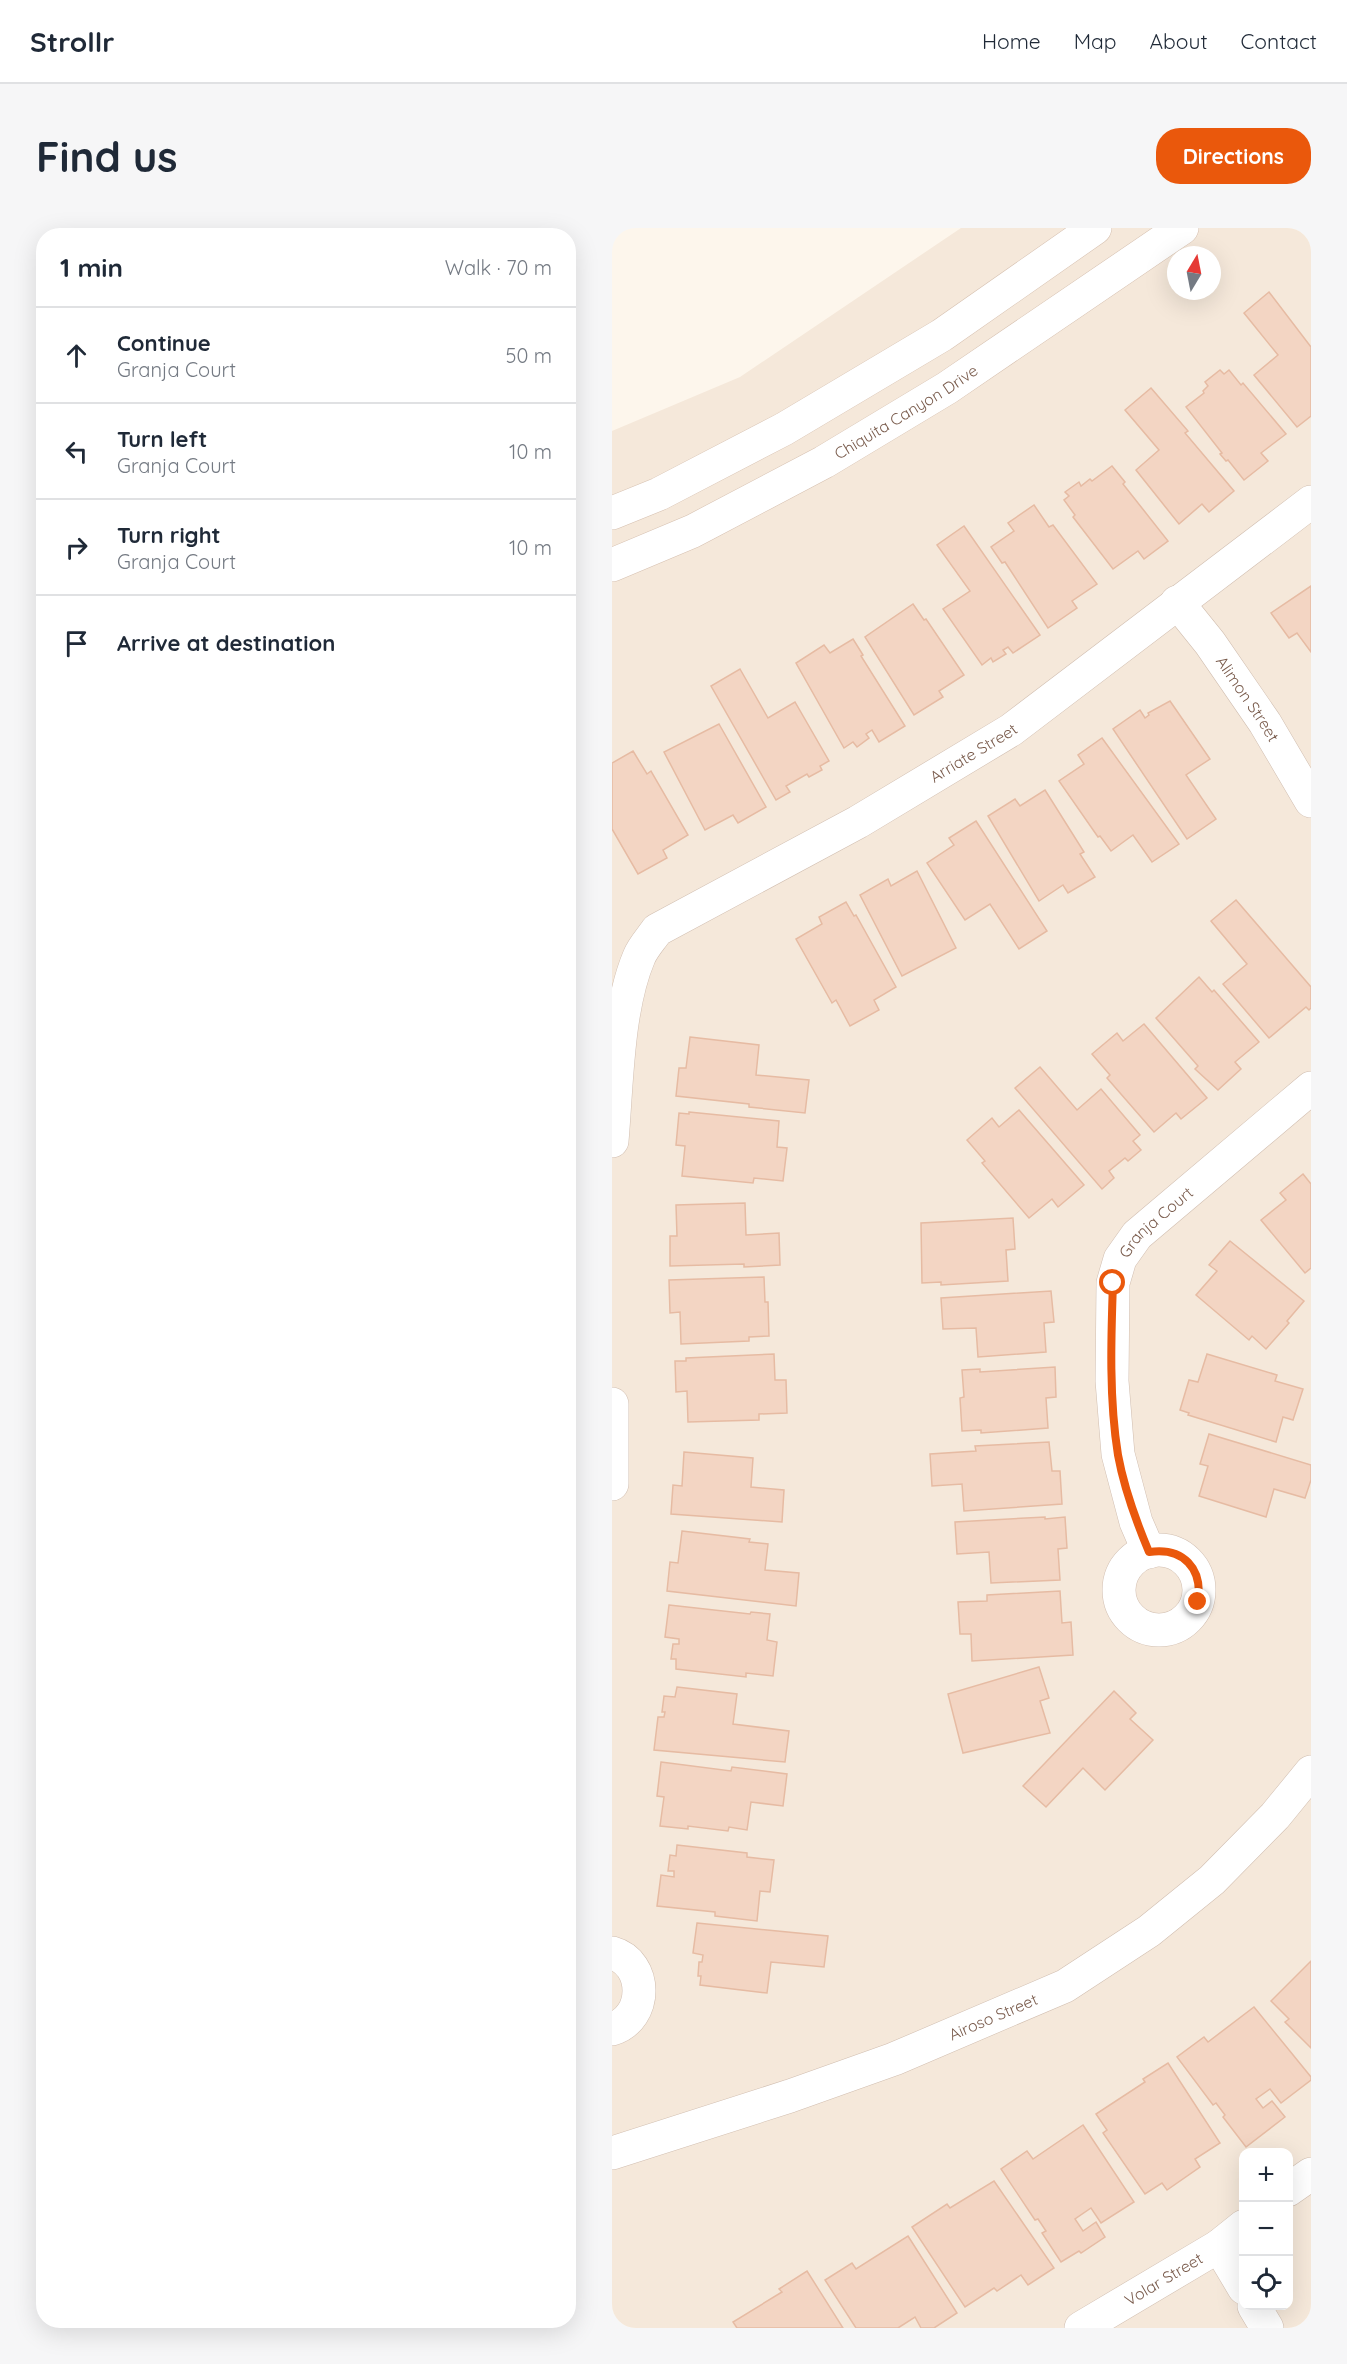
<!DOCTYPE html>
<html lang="en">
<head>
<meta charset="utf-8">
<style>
  :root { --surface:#fff; --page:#f6f6f7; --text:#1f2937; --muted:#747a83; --line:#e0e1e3; --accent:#ea580c }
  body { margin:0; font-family:Quicksand,sans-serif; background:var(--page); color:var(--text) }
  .controls { position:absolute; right:18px; bottom:18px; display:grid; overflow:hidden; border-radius:12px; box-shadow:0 6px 24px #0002 }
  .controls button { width:54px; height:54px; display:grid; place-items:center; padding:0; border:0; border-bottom:2px solid var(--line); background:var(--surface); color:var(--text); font:30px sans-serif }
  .compass { position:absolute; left:555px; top:18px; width:54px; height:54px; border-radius:50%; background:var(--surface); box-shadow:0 6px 24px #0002; rotate:10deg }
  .stop { position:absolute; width:18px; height:18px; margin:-14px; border:4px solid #ea580c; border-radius:50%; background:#fff }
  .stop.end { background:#ea580c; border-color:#fff; box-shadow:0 2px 6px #0008 }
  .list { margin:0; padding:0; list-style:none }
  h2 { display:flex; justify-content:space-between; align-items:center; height:78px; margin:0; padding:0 24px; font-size:26px }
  h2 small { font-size:20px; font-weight:400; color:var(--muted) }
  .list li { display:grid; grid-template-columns:39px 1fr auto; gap:18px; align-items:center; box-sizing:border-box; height:96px; padding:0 24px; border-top:2px solid var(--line) }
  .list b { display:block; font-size:22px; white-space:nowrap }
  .list p { margin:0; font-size:20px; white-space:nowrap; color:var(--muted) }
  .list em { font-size:20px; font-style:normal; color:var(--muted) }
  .icon { flex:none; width:33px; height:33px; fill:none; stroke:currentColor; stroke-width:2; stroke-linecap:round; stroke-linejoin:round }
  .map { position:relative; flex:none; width:699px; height:2100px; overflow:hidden; border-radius:24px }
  header { display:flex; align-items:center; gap:36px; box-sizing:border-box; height:84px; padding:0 30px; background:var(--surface); border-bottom:2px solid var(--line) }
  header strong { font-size:28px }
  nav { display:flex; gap:33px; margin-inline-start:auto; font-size:21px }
  .intro { display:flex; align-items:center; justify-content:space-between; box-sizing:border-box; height:144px; padding:0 36px }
  h1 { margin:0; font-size:42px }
  .button { padding:15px 27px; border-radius:24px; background:var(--accent); color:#fff; font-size:21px; font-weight:700 }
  main { display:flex; gap:36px; padding:0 36px }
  aside { flex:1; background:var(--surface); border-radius:24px; box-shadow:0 6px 24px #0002 }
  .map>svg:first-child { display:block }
  .residential { fill:#f5e8da; fill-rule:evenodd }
  .building { fill:#f3d5c3; stroke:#e6bba3; stroke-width:1.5 }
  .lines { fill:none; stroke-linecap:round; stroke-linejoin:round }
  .minor-casing { stroke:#d1beb0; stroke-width:34 }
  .tertiary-casing { stroke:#d1beb0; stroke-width:34 }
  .secondary-casing { stroke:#d6c0b0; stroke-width:34 }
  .minor { stroke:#fff; stroke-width:33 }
  .tertiary { stroke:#fff; stroke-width:33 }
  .secondary { stroke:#fff; stroke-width:33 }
  .route { stroke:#ea580c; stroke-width:8 }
  .labels { text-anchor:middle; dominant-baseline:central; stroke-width:4.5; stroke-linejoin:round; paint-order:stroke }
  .street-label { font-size:16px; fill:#7a5c4d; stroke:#fffaf3 }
</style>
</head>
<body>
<header>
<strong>Strollr</strong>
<nav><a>Home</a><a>Map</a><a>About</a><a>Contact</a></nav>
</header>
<div class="intro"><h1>Find us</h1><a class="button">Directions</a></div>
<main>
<aside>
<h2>1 min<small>Walk · 70 m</small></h2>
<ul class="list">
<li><svg class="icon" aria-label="ahead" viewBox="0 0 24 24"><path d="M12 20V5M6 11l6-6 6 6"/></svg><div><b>Continue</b><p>Granja Court</p></div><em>50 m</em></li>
<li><svg class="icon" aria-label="left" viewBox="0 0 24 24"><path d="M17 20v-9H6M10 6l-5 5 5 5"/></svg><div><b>Turn left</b><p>Granja Court</p></div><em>10 m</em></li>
<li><svg class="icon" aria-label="right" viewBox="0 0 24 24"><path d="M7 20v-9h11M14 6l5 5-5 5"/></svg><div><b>Turn right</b><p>Granja Court</p></div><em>10 m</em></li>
<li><svg class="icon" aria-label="arrive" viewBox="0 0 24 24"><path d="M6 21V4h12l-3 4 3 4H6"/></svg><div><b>Arrive at destination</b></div></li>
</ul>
</aside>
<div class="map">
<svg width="699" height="2100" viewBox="0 0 699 2100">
  <rect width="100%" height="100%" fill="#fdf6ec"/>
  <path class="residential" d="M349,0h350v2100h-699v-1897l128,-54zM564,27h36v36h-36zM632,1924h44v154h-44z"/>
  <g class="building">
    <polygon points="657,64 699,119 699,188 685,199 642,147 666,127 632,85"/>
    <polygon points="608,142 612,146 617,142 629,157 631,155 674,206 649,225 656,233 632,252 616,232 614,233 608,226 610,225 574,179 592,165 591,163 596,158 593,154"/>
    <polygon points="539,160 576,203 573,205 622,263 597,284 590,276 567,296 524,242 547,222 513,182"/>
    <polygon points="500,238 513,254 511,256 556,313 532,331 526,323 501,341 461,289 463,287 452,272 457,268 453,264 467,254 469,258 478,251 480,253"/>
    <polygon points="422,277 437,299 441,297 485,356 460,373 465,380 436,400 393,334 390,335 379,319 402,303 396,295"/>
    <polygon points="352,298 428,407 401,425 396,419 391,422 394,426 381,434 379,430 370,437 331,381 358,363 325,317"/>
    <polygon points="699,358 699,424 685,405 677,410 659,385"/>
    <polygon points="301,376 312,392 314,391 352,447 327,463 331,469 302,487 253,409"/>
    <polygon points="241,411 251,427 249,428 293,498 267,514 260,502 254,506 257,510 245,519 241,514 232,520 184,435 212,417 218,425"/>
    <polygon points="128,441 156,490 183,474 217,533 208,538 210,542 197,549 195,546 174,558 178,564 164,572 99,458"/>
    <polygon points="558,473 598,531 574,547 604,591 575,611 501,501 528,482 533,490 537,487 536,485"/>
    <polygon points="107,496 154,579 126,595 121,587 93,602 52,524"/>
    <polygon points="490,510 567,616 540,634 521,607 499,623 488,608 486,609 447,553 472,536 466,527"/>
    <polygon points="21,523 35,546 39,543 76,607 51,622 55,630 26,646 0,601 0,535"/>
    <polygon points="433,562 472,624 468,626 483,649 456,665 451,657 427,673 376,588 403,571 408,578"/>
    <polygon points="364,593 435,703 407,721 378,676 353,692 315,635 342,617 337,610"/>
    <polygon points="305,643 344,720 290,748 248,667 276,651 279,658"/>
    <polygon points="624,672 699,759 699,780 697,782 694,779 657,810 611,756 635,736 599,693"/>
    <polygon points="234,674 242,688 244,687 284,759 262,772 267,782 238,798 224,772 220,775 184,711 210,696 207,689"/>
    <polygon points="587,749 600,764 602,762 647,814 623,834 629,841 606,862 583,841 586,838 544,790"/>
    <polygon points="532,796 595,870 569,891 564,885 542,904 495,850 498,847 480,826 505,805 511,813"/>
    <polygon points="78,809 147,817 144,847 197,852 193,885 137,879 137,876 64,868 67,840 74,840"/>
    <polygon points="428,839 465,882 489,861 528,907 521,913 529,922 516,933 513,930 497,943 502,950 490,961 403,860"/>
    <polygon points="407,882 472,957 446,979 440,971 417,990 370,935 373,933 355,912 380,890 387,899"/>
    <polygon points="77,884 167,893 165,919 175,920 171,953 142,950 141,955 70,948 73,918 64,917 67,885 77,886"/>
    <polygon points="691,946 699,956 699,1040 693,1045 649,992 674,972 668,965"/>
    <polygon points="133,975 134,1007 167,1005 168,1037 132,1039 132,1036 58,1038 58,1008 65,1008 64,977"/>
    <polygon points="401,990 403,1021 394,1022 396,1053 329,1057 329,1054 310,1055 309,995"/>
    <polygon points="618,1013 692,1073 675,1093 677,1095 654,1121 640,1108 637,1112 584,1067 605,1043 597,1037"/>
    <polygon points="152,1049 153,1074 156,1074 157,1108 137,1109 137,1113 69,1116 68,1084 58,1085 57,1052"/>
    <polygon points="439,1063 442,1094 432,1095 434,1124 366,1129 364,1100 331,1101 329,1070"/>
    <polygon points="162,1126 163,1152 174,1152 175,1185 147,1186 147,1192 76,1194 75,1163 64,1164 63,1133 74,1133 74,1130"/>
    <polygon points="595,1126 665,1147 663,1153 691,1161 681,1192 671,1189 664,1214 576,1187 577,1185 568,1182 577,1152 586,1154"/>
    <polygon points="443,1139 444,1169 434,1170 436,1200 369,1205 369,1202 350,1203 348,1170 352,1169 350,1142 368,1141 368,1144"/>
    <polygon points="597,1206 699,1237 699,1252 693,1270 662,1261 654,1289 587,1268 596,1238 588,1236"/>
    <polygon points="437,1214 440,1243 448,1243 450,1276 352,1283 350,1256 320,1258 318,1226 364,1223 363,1218"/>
    <polygon points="72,1224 141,1230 139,1259 172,1262 170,1294 59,1286 61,1257 70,1258"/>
    <polygon points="433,1289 433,1291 453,1289 455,1320 446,1321 448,1352 379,1355 377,1324 345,1326 343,1294"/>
    <polygon points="70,1303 138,1311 137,1314 156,1316 153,1342 187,1345 184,1378 55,1363 58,1334 66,1335"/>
    <polygon points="448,1363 450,1395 459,1394 461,1427 360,1433 359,1406 348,1406 346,1374 375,1373 375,1367"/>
    <polygon points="57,1377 138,1386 139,1384 158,1386 155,1412 165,1414 161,1448 134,1445 134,1449 64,1441 64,1431 59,1431 61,1416 67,1416 67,1411 53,1409"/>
    <polygon points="427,1439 437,1470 428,1473 438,1505 351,1525 336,1466"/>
    <polygon points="65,1459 125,1466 121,1496 177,1503 173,1534 42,1522 46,1489 52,1489 53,1484 50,1484 52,1468 63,1469"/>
    <polygon points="502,1463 524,1485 518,1491 541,1512 493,1562 471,1540 434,1579 411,1558"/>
    <polygon points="49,1534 119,1543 120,1539 175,1546 171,1578 139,1574 135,1602 117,1599 116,1603 76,1598 76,1601 48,1598 52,1569 45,1568"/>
    <polygon points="65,1617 135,1625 135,1629 162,1632 158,1664 148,1663 145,1693 103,1688 103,1684 45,1678 49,1647 62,1649 62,1643 56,1643 58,1627 64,1628"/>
    <polygon points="85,1695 216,1708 212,1739 159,1734 155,1765 88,1757 89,1748 86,1748 87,1734 90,1734 91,1727 81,1725"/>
    <polygon points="699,1733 699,1820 673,1794 677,1791 659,1773"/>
    <polygon points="642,1779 699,1849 699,1852 669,1875 658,1861 644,1871 651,1880 660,1873 673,1889 634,1919 611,1889 613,1887 604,1875 601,1877 565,1829 592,1809 596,1814"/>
    <polygon points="556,1835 608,1915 583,1931 588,1939 555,1962 550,1955 533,1966 491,1905 495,1902 484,1886 533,1854 531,1851"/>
    <polygon points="471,1897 522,1974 489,1995 479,1980 463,1991 471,2003 484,1994 493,2009 469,2025 467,2023 449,2034 430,2005 434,2003 426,1991 423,1992 389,1941 415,1923 421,1931"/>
    <polygon points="382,1953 442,2040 416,2057 409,2047 385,2063 382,2060 353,2079 300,1999 335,1976 338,1980"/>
    <polygon points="296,2008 345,2085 322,2100 309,2100 303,2089 286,2100 244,2100 213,2052 240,2035 244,2041"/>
    <polygon points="195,2043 231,2100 125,2100 121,2094 170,2064 167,2061"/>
  </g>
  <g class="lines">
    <g class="minor-casing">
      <g id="minor">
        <path id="s1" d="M565,374l33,41 55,80 46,78"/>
        <path id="s2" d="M0,913c5,-57 5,-132 27,-184 4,-10 12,-18 18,-27l201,-108 153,-92 300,-228"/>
        <polyline points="0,1176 0,1256"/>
        <circle cx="547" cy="1362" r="40"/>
        <path id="s3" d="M537,1324l-13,-30 -18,-68 -6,-73 1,-98 7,-24 17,-24 174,-147"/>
        <path d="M0,1725c36,10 36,65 0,76"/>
        <polyline points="676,1962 699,1946"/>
        <polyline points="607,2018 632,2060"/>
        <polyline points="642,2078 655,2100"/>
        <path id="s4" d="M469,2100l138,-82 25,-20"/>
      </g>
    </g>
    <g class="tertiary-casing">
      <g id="tertiary">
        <path id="s5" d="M0,1925l178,-57 104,-37 171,-73 84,-55 63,-51 63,-64 36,-44"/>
      </g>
    </g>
    <g class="secondary-casing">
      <g id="secondary">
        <polyline points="0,285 47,266 172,201 330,107 483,0"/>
        <path id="s6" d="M0,337l81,-34 131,-69 123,-74 235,-160"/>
      </g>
    </g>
    <use href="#minor" class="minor"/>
    <use href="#tertiary" class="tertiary"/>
    <use href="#secondary" class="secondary"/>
  </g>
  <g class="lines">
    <path class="route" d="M501,1055c-2,55 -4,117 5,172 6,33 18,66 31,97 34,-5 54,16 49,50"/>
  </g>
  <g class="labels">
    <g class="street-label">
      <text stroke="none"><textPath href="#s6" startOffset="332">Chiquita Canyon Drive</textPath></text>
      <text stroke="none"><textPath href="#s1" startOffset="120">Alimon Street</textPath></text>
      <text stroke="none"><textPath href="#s2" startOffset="582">Arriate Street</textPath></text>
      <text stroke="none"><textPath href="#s3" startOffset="351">Granja Court</textPath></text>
      <text stroke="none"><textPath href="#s5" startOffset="405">Airoso Street</textPath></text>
      <text stroke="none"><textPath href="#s4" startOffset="96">Volar Street</textPath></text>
    </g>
  </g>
</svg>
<div class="controls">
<button>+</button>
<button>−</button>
<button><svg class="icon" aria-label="locate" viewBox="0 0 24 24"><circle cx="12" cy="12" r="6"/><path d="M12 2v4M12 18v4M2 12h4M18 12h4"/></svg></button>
</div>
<svg class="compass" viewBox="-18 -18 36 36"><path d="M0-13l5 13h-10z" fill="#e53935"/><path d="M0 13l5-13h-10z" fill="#747a83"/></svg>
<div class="stop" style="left:501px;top:1055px"></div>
<div class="stop end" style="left:586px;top:1374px"></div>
</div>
</main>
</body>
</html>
